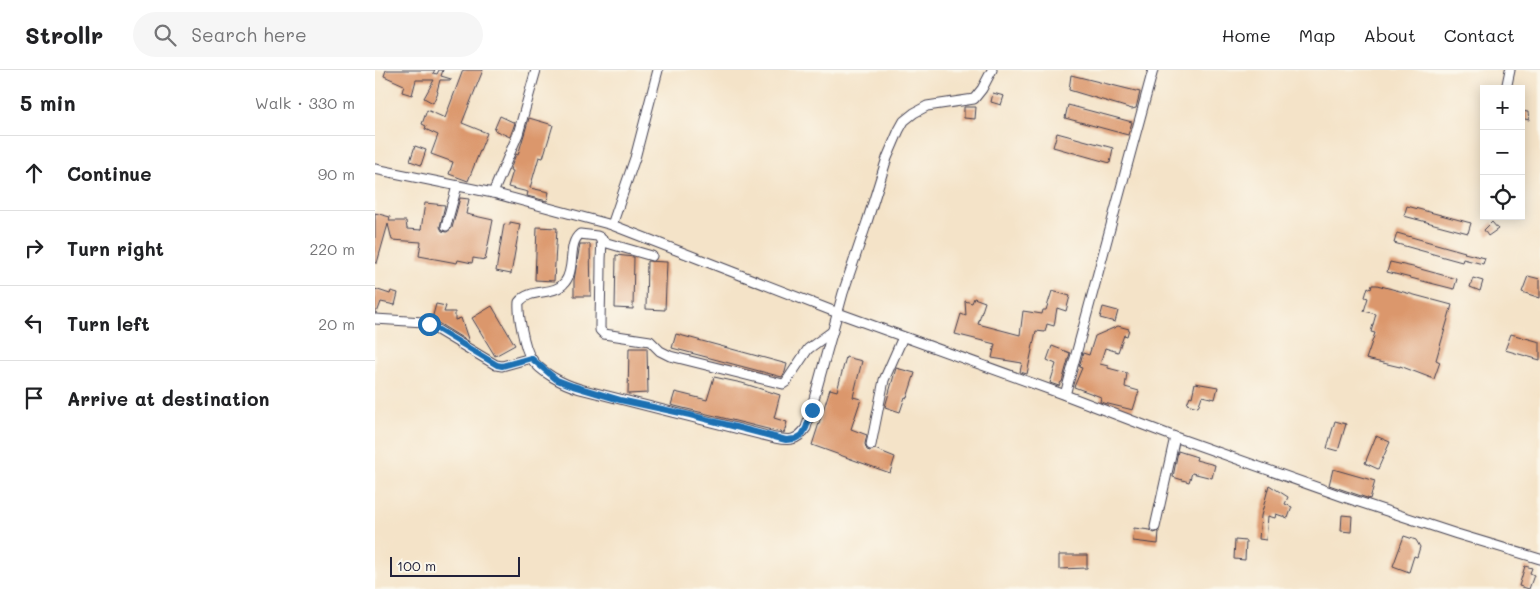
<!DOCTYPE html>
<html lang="en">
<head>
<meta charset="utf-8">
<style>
  :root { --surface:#fff; --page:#f6f6f6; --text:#202124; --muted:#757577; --line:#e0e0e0 }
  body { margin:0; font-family:Mali,sans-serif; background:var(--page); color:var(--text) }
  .controls { position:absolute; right:15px; top:15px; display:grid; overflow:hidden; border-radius:0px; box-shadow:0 2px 12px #0003 }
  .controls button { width:45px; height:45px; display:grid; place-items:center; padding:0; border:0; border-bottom:1px solid var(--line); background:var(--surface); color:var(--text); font:25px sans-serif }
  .scale { position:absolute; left:15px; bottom:12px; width:130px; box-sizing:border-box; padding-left:5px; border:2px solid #22223b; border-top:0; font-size:14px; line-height:18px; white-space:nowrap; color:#22223b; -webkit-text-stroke:4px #fbf7ec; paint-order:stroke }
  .stop { position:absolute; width:15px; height:15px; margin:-11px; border:4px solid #1f6fb2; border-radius:50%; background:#fff }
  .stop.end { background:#1f6fb2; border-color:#fff; box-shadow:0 1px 5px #0008 }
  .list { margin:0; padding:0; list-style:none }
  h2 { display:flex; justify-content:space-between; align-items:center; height:65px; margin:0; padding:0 20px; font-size:21px }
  h2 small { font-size:16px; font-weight:400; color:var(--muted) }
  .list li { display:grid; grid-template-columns:32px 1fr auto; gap:15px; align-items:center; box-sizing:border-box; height:75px; padding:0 20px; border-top:1px solid var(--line) }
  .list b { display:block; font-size:19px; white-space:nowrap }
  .list em { font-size:16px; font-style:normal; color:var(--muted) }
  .icon { flex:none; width:28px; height:28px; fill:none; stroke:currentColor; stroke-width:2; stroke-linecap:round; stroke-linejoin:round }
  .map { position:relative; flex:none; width:1165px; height:519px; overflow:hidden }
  header { display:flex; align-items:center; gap:30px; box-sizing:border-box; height:70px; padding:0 25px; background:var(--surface); border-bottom:1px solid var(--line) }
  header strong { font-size:24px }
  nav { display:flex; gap:28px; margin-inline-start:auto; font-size:18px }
  .search { width:350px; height:45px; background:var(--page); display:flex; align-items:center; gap:12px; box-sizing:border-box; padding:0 18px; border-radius:28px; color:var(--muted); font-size:19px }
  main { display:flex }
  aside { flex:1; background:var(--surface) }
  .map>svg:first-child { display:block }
  .building { fill:#db976c }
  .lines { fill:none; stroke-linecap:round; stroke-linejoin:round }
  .minor-casing { stroke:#423f50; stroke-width:11 }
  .minor { stroke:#fff; stroke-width:9 }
  .route { stroke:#1f6fb2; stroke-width:6 }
</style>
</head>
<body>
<header>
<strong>Strollr</strong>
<div class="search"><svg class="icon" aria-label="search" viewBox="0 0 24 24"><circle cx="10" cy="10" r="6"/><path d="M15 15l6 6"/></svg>Search here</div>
<nav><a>Home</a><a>Map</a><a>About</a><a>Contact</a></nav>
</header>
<main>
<aside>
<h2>5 min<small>Walk · 330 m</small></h2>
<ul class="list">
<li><svg class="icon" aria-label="ahead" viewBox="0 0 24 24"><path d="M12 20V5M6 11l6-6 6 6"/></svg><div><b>Continue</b></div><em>90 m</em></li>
<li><svg class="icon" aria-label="right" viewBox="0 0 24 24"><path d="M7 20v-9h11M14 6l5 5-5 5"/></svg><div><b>Turn right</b></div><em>220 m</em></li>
<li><svg class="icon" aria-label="left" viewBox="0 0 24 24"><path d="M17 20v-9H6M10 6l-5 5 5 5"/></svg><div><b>Turn left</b></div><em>20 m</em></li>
<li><svg class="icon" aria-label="arrive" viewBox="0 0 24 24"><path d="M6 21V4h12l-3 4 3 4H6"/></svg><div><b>Arrive at destination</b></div></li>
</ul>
</aside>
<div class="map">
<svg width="1165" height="519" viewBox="0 0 1165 519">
  <rect width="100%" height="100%" fill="#fbf7ec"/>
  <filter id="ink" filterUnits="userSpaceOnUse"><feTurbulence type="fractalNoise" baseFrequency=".02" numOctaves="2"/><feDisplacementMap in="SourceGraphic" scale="10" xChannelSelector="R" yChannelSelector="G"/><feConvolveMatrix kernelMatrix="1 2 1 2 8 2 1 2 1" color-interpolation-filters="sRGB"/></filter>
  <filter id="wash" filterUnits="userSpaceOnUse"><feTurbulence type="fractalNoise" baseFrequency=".0096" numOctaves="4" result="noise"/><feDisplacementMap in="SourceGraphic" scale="20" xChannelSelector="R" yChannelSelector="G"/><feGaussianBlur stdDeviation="1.12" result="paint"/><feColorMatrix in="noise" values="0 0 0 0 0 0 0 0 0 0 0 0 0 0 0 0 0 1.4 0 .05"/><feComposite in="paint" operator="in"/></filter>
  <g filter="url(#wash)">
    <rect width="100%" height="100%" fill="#f4e3c8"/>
    <g id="blocks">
      <g class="building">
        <polygon points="11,0 60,0 58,3 62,4 64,0 68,0 66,6 76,9 76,10 65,10 62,21 63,22 58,33 49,28 59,10 41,10 37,25 27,22 29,15 9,6"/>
        <polygon points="88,0 108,0 87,53 112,63 93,111 74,104 78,92 56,84 63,65 50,59 51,56 47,54 52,40 70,48"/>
        <polygon points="696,5 765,22 761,38 757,39 694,20"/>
        <polygon points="618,23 629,26 626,35 616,32"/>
        <polygon points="693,35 757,52 753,65 690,48"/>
        <polygon points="589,37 601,37 600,49 589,48"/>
        <polygon points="1146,41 1153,42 1154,50 1146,48"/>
        <polygon points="125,46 140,53 135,67 119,60"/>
        <polygon points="154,48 178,55 168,88 164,87 155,118 174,122 172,131 152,126 153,122 133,117 138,101 135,100 141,84 143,85"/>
        <polygon points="682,63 738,78 735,93 678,77"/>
        <polygon points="40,76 51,80 46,95 35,91"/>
        <polygon points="85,128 94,129 91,144 118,150 110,190 98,188 97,193 83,190 82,193 44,186 46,172 17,170 13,154 2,193 0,193 0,143 15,147 14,151 31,151 32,159 46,160 50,133 70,135 65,157 67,161 72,162 77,158"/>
        <polygon points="1032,136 1096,153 1093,163 1029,146"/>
        <polygon points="135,152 145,154 136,204 121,201 129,154 135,155"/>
        <polygon points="1117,152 1123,159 1113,166 1109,160"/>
        <polygon points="162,157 182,158 179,211 160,210"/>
        <polygon points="1022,163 1090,182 1089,183 1110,188 1108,194 1088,189 1087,192 1076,189 1019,173"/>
        <polygon points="205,174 215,174 216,226 199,226 199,210"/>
        <polygon points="241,185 259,187 258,239 240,238"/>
        <polygon points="272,191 292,192 290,240 271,239"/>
        <polygon points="1015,192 1038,197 1082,209 1079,219 1012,202"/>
        <polygon points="1153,206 1165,209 1165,228 1147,222"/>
        <polygon points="1098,208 1108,211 1105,221 1095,217"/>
        <polygon points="997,215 1002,215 1077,235 1061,290 1065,292 1059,309 1025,296 1025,297 991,289 1000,263 996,262 1001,244 989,241 993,228 990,227 993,217 996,219"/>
        <polygon points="0,219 15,224 16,221 23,223 20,235 6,232 2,243 0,243"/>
        <polygon points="677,221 695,226 691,241 682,238 679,256 672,254 670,262 661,261 652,304 645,302 647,293 617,288 620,274 580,264 586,244 591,246 590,231 597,233 599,228 610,232 603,254 645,265 648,241 667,244 668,240 671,240"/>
        <polygon points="61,234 71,236 69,242 80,242 80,250 86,248 94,272 57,249"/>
        <polygon points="117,236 140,275 120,286 97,248"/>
        <polygon points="728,237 743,241 740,252 725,248"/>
        <polygon points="743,256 754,259 752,266 749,265 743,282 730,278 725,294 733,296 733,298 752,303 750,317 764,321 758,340 725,332 726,327 699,317 707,298 704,297 708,283 714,285 720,266"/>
        <polygon points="301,264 412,294 410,302 407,307 297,278"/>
        <polygon points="1136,264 1165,272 1165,290 1130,280"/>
        <polygon points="677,276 695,283 687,312 686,312 684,316 675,313 681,294 672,290"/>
        <polygon points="254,278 272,278 273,323 253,324"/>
        <polygon points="471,287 487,291 478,327 486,329 476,359 492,365 490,374 492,380 495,381 500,379 520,387 515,403 437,375 455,319 462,321"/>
        <polygon points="521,298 540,303 532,328 530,327 525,342 510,337"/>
        <polygon points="339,307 367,313 405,325 399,348 412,352 409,363 296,335 300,322 332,330"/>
        <polygon points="820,313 843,317 840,329 827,326 823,337 812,334 815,326 817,327"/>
        <polygon points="960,351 971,354 963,381 952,378"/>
        <polygon points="1001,366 1015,372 1003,399 990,393"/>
        <polygon points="803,381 822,387 821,390 840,395 837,408 817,403 814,412 798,407"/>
        <polygon points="958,399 1000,411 995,429 954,415"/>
        <polygon points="894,415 913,427 910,434 917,437 913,448 901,444 900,448 893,446 891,470 884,469 886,446"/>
        <polygon points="967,445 977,446 976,462 966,461"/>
        <polygon points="759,458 775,460 779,463 784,461 783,474 758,471"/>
        <polygon points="1029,466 1041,470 1045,477 1042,487 1039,486 1034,502 1018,496"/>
        <polygon points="860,470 871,471 870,490 859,489"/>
        <polygon points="684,485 712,485 712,498 684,499"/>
        <polygon points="1150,496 1157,498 1155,503 1159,505 1154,519 1144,516"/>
      </g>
    </g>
  </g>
  <g filter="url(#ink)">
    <use href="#blocks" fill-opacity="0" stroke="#423f50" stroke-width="1"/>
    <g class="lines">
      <g class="minor-casing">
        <g id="minor">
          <polyline points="1131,19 1135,0"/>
          <polyline points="0,99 118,123 237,155 463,243 690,325 800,367 972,428 1082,464 1165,489"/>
          <polyline points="118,123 143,64 161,0"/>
          <polyline points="237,155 260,88 283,0"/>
          <polyline points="71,156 82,116"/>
          <path d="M225,167c3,8 1,15 1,24 0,23 -1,46 -1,69l4,4 46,7 10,10 10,5 113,28 3,-2 22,-33 25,-18"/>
          <path d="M277,186l-45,-13 -10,-7 -17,-2c-13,10 -4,34 -15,48 -11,15 -34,5 -46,20 -1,12 5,46 12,56 10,15 32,26 49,31l195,49c14,3 22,3 31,-10l37,-135 24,-71 20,-64 12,-28 5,-9 10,-8 13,-7 47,-7 8,-10 10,-19"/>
          <polyline points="0,249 49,252 121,295 127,296 156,288"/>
          <polyline points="690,325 778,0"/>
          <polyline points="496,375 509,310 528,267"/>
          <polyline points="780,457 800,367"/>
        </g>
      </g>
      <use href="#minor" class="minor"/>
    </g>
  </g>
  <g class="lines" filter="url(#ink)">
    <polyline class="route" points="54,254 122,295 127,296 156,288 182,310 198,316 245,330 315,345 411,370 420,369 427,365 431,358 437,340"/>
  </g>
</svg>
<div class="controls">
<button>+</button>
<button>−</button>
<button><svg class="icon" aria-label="locate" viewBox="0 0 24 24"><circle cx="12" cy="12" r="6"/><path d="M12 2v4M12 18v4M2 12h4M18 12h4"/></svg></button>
</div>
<div class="scale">100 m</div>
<div class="stop" style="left:54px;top:254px"></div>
<div class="stop end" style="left:437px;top:340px"></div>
</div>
</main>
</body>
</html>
